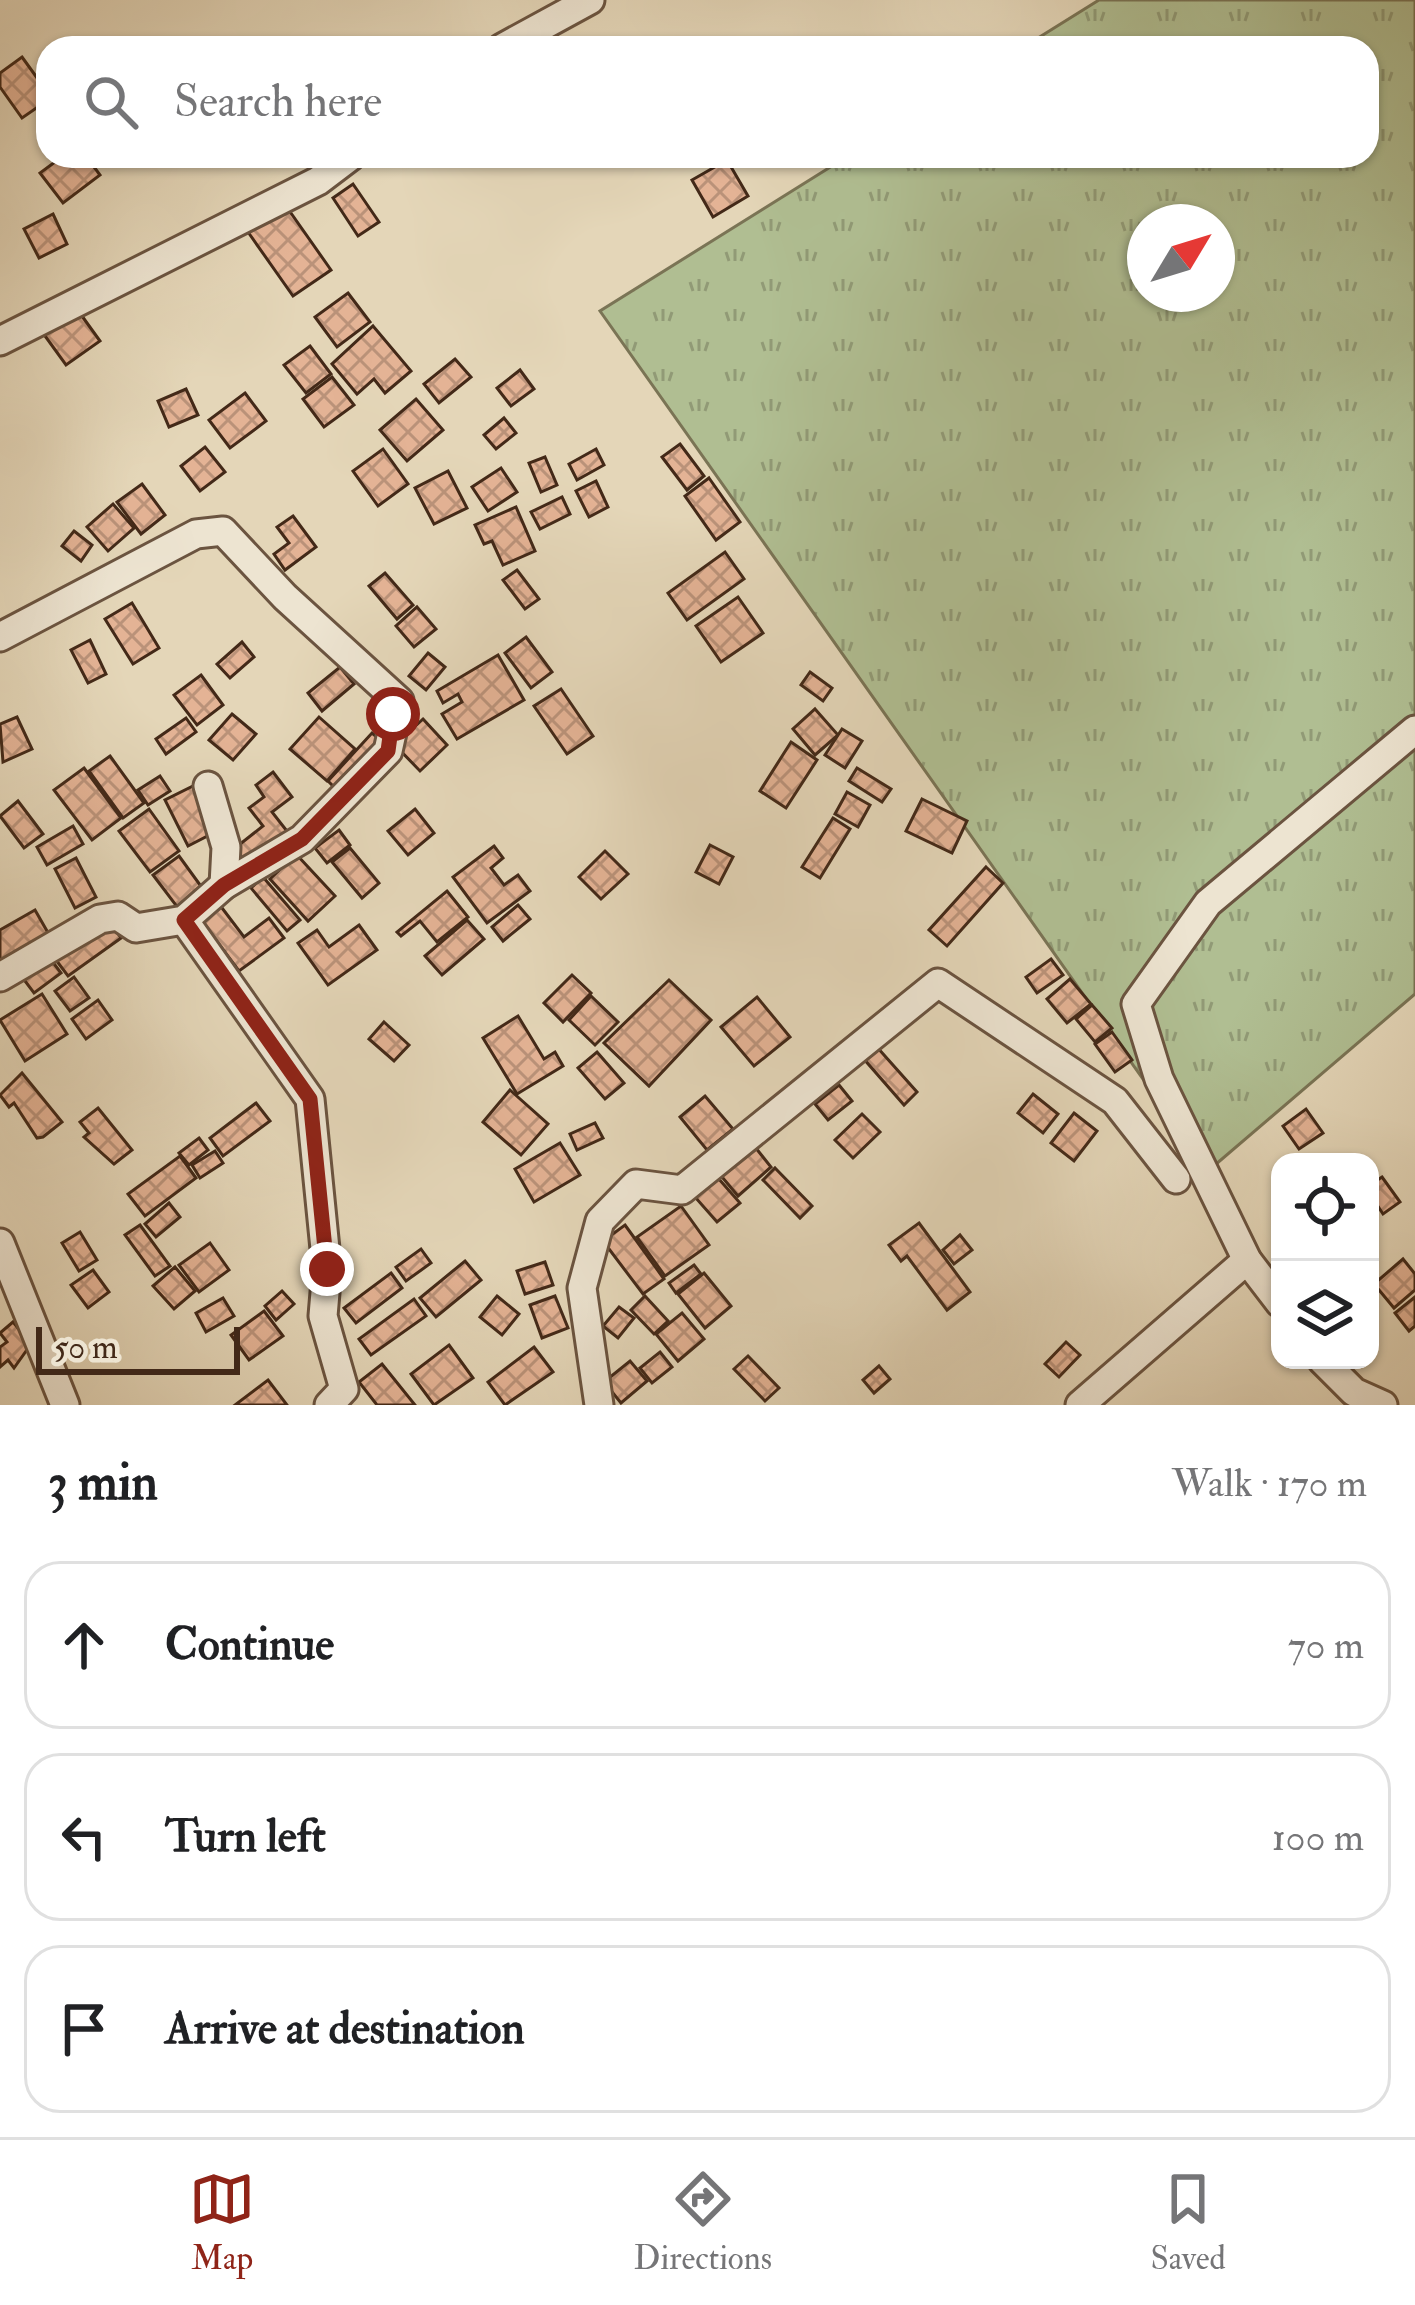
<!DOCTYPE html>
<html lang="en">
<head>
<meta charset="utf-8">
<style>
  :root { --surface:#fff; --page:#f2f2f2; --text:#202124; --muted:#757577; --line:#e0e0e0; --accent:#8f2418 }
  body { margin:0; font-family:"IM FELL Double Pica",serif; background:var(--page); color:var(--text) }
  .controls { position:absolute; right:36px; bottom:36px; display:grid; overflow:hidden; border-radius:24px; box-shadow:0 3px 9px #0004 }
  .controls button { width:108px; height:108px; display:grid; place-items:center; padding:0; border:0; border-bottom:3px solid var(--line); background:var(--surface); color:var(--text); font:60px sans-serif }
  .compass { position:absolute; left:1127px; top:204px; width:108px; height:108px; border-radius:50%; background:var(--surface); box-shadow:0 3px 9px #0004; rotate:52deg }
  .scale { position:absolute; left:36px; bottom:30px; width:204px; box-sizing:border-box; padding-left:12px; border:6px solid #432918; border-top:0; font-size:33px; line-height:42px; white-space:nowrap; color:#432918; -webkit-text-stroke:9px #ede4d1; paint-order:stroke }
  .stop { position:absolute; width:36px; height:36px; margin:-27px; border:9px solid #8f2418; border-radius:50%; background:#fff }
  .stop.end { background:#8f2418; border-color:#fff; box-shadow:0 3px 12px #0008 }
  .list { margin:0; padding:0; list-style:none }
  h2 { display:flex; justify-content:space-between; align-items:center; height:156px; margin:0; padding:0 48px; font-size:51px }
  h2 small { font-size:39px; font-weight:400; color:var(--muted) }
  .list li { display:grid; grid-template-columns:78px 1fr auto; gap:36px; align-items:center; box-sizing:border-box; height:168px; margin:0 24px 24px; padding:0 24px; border:3px solid var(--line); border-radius:36px }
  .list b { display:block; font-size:45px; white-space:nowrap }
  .list em { font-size:39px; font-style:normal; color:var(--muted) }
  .icon { flex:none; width:66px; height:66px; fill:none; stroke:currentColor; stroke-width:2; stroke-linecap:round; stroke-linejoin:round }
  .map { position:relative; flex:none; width:1415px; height:1405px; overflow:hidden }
  .search { position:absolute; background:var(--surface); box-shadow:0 3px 9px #0004; left:36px; right:36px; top:36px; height:132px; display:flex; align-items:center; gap:30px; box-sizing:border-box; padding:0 42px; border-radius:36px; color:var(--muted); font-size:45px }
  .sheet { height:732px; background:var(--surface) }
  nav { display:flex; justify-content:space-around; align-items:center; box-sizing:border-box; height:168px; border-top:3px solid var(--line); background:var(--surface); font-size:33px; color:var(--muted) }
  nav a { display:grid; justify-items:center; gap:6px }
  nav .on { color:var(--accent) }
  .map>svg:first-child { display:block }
  .grass { fill:url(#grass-tufts); stroke:#7a7455; stroke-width:3; fill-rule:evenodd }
  .building { fill:url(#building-cross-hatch); stroke:#432918; stroke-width:3 }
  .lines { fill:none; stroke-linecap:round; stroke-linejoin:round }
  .minor-casing { stroke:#6b5440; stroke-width:33 }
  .minor { stroke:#ede4d1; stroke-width:27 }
  .route { stroke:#8f2418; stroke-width:15 }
</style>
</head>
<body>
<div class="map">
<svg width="1415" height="1405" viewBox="0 0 1415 1405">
  <defs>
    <pattern id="grass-tufts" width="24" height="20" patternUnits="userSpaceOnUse" patternTransform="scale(3)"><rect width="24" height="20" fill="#b0be92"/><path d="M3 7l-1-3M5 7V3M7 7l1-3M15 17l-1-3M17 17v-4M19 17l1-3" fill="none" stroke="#919a76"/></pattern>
    <pattern id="building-cross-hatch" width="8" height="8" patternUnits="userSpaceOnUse" patternTransform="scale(3)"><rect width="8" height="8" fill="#e4b395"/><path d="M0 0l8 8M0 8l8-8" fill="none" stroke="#ba9279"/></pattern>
  </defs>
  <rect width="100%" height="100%" fill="#e4d6b8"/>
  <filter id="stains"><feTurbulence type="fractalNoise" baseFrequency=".00167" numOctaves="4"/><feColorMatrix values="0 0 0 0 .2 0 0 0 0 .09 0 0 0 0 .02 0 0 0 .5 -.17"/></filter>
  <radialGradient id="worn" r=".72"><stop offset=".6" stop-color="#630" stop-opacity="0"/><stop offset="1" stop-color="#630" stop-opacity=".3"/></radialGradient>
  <path class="grass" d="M1099,0h316v994l-207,177 -608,-860 248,-155h519v-108h-345zM1145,222h72v72h-72z"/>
  <g class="building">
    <polygon points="22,57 48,93 48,100 22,118 0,87 0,73"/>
    <polygon points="63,156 86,156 100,175 63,203 40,173"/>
    <polygon points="727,160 748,196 713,217 692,180"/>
    <polygon points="353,184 379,222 358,236 333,198"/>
    <polygon points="286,206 331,270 293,296 248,232"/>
    <polygon points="53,214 67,244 39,258 24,229"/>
    <polygon points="348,293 370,322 337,347 315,317"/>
    <polygon points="74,305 100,341 66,365 40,329"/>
    <polygon points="373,326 411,371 385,393 374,379 357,394 332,364"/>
    <polygon points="310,346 331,374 306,393 284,365"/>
    <polygon points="455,359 471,377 439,403 424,384"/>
    <polygon points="520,370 534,389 511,406 497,388"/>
    <polygon points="332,377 354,405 324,427 303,399"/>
    <polygon points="186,389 198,415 169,427 158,401"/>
    <polygon points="245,393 266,421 230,448 209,420"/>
    <polygon points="416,399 443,430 407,461 380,430"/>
    <polygon points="504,418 516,433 496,449 484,435"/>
    <polygon points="680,444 704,476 687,490 662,457"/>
    <polygon points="205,447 225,472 200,491 181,466"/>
    <polygon points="383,449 408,484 378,506 353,471"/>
    <polygon points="596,449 604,465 577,480 569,464"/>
    <polygon points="545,457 557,485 541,492 529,463"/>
    <polygon points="501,468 517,492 488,511 472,487"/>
    <polygon points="448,471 467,508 434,524 415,488"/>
    <polygon points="709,478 740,522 716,540 685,496"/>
    <polygon points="596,481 608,507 589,517 576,491"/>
    <polygon points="142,484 165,515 141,534 117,502"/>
    <polygon points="562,497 570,514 540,529 531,512"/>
    <polygon points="113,504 134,528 108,551 87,527"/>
    <polygon points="516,507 535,551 503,565 492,541 484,544 475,525"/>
    <polygon points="293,516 316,547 285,570 274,554 289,543 277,527"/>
    <polygon points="74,531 92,545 81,561 62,546"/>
    <polygon points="725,552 744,579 687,620 668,593"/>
    <polygon points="517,570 539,599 525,609 503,580"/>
    <polygon points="385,573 413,605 397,619 369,586"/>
    <polygon points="738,597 763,633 721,662 696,626"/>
    <polygon points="132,603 159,648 133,664 105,619"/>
    <polygon points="417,607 436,629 414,647 396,626"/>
    <polygon points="526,637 552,672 531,688 505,653"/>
    <polygon points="90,640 106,674 88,683 71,650"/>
    <polygon points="242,642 254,657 230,678 217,664"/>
    <polygon points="428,653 445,667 426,690 409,676"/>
    <polygon points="498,655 524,700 457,739 442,714 462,702 458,694 443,703 437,691"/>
    <polygon points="340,667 354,684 322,711 308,693"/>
    <polygon points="810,672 832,688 823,701 801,685"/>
    <polygon points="201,675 223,705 197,725 174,695"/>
    <polygon points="561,689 593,736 567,754 534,706"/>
    <polygon points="815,709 838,735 815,755 793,729"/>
    <polygon points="232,714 256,734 233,760 209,740"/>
    <polygon points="17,717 32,749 3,762 0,724"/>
    <polygon points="319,717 355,749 327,781 290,749"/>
    <polygon points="186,718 196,732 166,754 156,739"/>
    <polygon points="423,719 447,745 420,771 395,745"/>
    <polygon points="842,729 862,741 845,768 825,755"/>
    <polygon points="372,733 385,744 340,793 328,781"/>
    <polygon points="791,742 817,760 786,808 760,791"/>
    <polygon points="110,756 144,803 123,818 89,771"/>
    <polygon points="84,768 121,818 92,840 54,790"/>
    <polygon points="857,768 891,789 882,802 849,781"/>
    <polygon points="273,772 292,797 272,812 290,835 243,869 230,852 263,826 249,808 264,797 256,785"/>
    <polygon points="160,776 170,791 148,805 138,790"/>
    <polygon points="197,784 219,830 188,846 165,800"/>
    <polygon points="847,792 870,805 858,827 835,814"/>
    <polygon points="922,799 967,821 952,853 906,831"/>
    <polygon points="18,801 43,834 24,848 0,816"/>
    <polygon points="149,809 179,851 150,872 119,831"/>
    <polygon points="415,809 434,833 408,855 388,831"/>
    <polygon points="833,818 850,829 820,878 802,867"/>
    <polygon points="73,826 83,844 47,865 37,847"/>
    <polygon points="339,830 350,845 327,863 315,848"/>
    <polygon points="710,845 733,857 719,884 696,872"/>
    <polygon points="494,846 503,858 491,868 504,885 518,875 530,891 487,923 453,877"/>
    <polygon points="350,848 379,883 362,898 332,862"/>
    <polygon points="605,851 628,874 601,899 579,877"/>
    <polygon points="296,854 335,896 308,921 270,879"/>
    <polygon points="179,856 203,889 178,908 153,875"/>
    <polygon points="76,858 96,897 75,908 55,869"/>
    <polygon points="986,867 1003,883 947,946 929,930"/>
    <polygon points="263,877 300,920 287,931 251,888"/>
    <polygon points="447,891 468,917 437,942 420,921 401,936 397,932"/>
    <polygon points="219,904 244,937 269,918 284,938 239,971 200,919"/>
    <polygon points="518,905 530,919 503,941 492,927"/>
    <polygon points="35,910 51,938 0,966 0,930"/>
    <polygon points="467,920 484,939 442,975 425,956"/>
    <polygon points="110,921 121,938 68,976 56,960"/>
    <polygon points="359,925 377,950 328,985 298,943 317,930 329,947"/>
    <polygon points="49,957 61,973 34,993 22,977"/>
    <polygon points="1051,959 1063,975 1037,993 1026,977"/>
    <polygon points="572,975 591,993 563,1022 544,1003"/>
    <polygon points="74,977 89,998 70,1011 55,991"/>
    <polygon points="1070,979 1091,1004 1067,1023 1047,999"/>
    <polygon points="669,980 711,1020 649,1086 604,1043"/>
    <polygon points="42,994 67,1034 25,1061 0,1020"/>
    <polygon points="591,996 618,1022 595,1045 569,1020"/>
    <polygon points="757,997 790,1037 754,1066 721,1027"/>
    <polygon points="98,1000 112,1020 86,1039 72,1019"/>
    <polygon points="1092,1005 1112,1028 1095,1042 1076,1019"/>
    <polygon points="518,1016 544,1059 555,1052 563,1066 517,1094 483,1038"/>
    <polygon points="384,1022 409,1045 394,1061 369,1039"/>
    <polygon points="1112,1032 1132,1060 1115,1072 1095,1044"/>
    <polygon points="876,1046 917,1092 904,1105 863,1058"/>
    <polygon points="597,1052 624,1083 605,1099 578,1068"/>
    <polygon points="22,1073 62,1122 43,1137 37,1138 14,1103 9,1107 0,1095"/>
    <polygon points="839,1085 852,1101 828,1120 815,1104"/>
    <polygon points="510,1090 548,1124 521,1155 483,1122"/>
    <polygon points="1033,1094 1058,1114 1043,1133 1018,1113"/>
    <polygon points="705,1096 733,1129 707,1150 680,1117"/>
    <polygon points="256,1103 270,1121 223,1156 210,1138"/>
    <polygon points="98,1108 132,1150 114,1164 84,1137 89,1133 80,1122"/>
    <polygon points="1306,1109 1323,1133 1299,1149 1283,1126"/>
    <polygon points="1074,1113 1097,1131 1074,1161 1051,1143"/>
    <polygon points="862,1114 880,1132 853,1158 835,1140"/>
    <polygon points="595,1123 603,1138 577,1150 570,1134"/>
    <polygon points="199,1138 208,1150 189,1165 179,1153"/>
    <polygon points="751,1142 771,1167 738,1196 717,1171"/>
    <polygon points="560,1143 580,1175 534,1202 515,1169"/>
    <polygon points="215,1151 223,1163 200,1178 192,1165"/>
    <polygon points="180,1156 196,1178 145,1216 128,1194"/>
    <polygon points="775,1168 812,1206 800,1218 763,1180"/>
    <polygon points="1382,1177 1400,1202 1383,1214 1370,1194 1370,1185"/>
    <polygon points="718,1178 740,1203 717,1222 695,1197"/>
    <polygon points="169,1203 180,1217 156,1237 145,1224"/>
    <polygon points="681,1206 709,1245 665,1276 637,1237"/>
    <polygon points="919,1223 970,1292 947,1310 907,1256 901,1261 889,1245"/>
    <polygon points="140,1225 170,1266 155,1276 125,1235"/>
    <polygon points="625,1225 664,1279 643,1294 603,1241"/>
    <polygon points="80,1232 97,1260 79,1271 62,1243"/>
    <polygon points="960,1235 972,1250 954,1264 943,1250"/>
    <polygon points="210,1243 229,1270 199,1292 179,1265"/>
    <polygon points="421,1249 431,1263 406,1281 396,1267"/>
    <polygon points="1403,1259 1415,1274 1415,1290 1394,1308 1374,1284"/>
    <polygon points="465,1261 481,1280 436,1317 420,1298"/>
    <polygon points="545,1262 553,1285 525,1294 517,1271"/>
    <polygon points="694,1265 701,1274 676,1293 669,1283"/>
    <polygon points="175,1267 195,1291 174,1309 153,1286"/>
    <polygon points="93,1270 109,1292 88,1308 71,1285"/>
    <polygon points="391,1273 402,1288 356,1323 344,1308"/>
    <polygon points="704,1273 731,1306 705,1328 678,1294"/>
    <polygon points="282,1291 294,1304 276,1320 265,1306"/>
    <polygon points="497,1296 519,1314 502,1335 480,1317"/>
    <polygon points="555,1296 568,1328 542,1338 530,1305"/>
    <polygon points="645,1296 668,1321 654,1334 631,1310"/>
    <polygon points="1415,1297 1415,1326 1409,1331 1395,1313"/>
    <polygon points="223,1298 234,1316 206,1332 196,1313"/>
    <polygon points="414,1299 426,1316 371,1355 359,1339"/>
    <polygon points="619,1307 634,1318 618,1338 603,1326"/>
    <polygon points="264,1311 283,1336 249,1360 231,1335"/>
    <polygon points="682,1313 704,1339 678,1361 656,1334"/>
    <polygon points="13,1322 31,1344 14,1368 8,1360 0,1367 0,1347 7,1342 0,1333"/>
    <polygon points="1066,1342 1080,1355 1059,1377 1045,1364"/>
    <polygon points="449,1345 473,1378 434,1405 411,1374"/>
    <polygon points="534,1347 553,1372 505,1405 488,1382"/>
    <polygon points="660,1352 672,1367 652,1383 640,1368"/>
    <polygon points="748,1356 779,1388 765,1401 734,1369"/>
    <polygon points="630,1361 647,1381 621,1403 604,1382"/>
    <polygon points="382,1364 415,1405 377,1405 359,1382"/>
    <polygon points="879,1366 890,1379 874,1393 863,1380"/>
    <polygon points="268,1380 287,1405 235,1405"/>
  </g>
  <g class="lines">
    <g class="minor-casing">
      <g id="minor">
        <polyline points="502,48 590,0"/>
        <polyline points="0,341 318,181 351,156"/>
        <polyline points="0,637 196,534 223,531 285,597 399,701 388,751 302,839 224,885 184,920 136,928 118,916 100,919 0,977"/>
        <polyline points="208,786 226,847 224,885"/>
        <polyline points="184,920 310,1099 327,1269 323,1316 344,1389 329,1405"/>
        <polyline points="0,1243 65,1405"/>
        <polyline points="1280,1303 1247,1260 1159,1079 1136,1004 1208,903 1415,730"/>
        <polyline points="1322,1360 1354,1392 1383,1405"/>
        <polyline points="599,1405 582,1288 600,1221 636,1184 682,1190 938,983 1115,1101 1176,1179"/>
        <polyline points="1080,1405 1247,1260"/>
      </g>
    </g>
    <use href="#minor" class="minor"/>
  </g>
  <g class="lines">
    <polyline class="route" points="327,1269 310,1099 184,920 224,885 302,839 388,751 393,714"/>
  </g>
  <rect width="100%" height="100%" filter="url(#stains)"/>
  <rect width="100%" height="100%" fill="url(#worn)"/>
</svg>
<div class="controls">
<button><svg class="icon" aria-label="locate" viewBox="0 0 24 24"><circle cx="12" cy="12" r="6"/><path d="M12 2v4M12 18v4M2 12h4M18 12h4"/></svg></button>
<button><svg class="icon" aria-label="layers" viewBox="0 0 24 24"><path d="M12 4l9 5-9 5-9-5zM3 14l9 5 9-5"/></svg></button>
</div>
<svg class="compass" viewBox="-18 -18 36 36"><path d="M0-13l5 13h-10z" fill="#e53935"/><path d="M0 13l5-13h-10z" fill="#757577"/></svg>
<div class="scale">50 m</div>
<div class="stop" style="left:393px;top:714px"></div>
<div class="stop end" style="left:327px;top:1269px"></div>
<div class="search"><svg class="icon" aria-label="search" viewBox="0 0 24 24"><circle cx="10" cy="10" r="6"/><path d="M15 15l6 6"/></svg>Search here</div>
</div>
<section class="sheet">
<h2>3 min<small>Walk · 170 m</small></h2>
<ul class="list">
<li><svg class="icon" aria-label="ahead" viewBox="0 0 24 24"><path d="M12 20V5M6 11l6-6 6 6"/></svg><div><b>Continue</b></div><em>70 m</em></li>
<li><svg class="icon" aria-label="left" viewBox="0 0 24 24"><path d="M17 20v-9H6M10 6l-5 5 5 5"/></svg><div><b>Turn left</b></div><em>100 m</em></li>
<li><svg class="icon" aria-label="arrive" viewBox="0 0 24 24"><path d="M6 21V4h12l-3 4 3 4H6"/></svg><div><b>Arrive at destination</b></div></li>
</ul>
</section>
<nav>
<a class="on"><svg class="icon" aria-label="map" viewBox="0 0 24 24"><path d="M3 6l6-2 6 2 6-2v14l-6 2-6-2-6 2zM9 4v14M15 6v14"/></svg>Map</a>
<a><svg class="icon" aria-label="directions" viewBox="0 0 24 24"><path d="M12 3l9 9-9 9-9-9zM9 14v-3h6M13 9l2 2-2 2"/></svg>Directions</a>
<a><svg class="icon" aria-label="saved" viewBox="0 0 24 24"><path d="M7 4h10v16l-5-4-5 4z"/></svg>Saved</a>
</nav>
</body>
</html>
